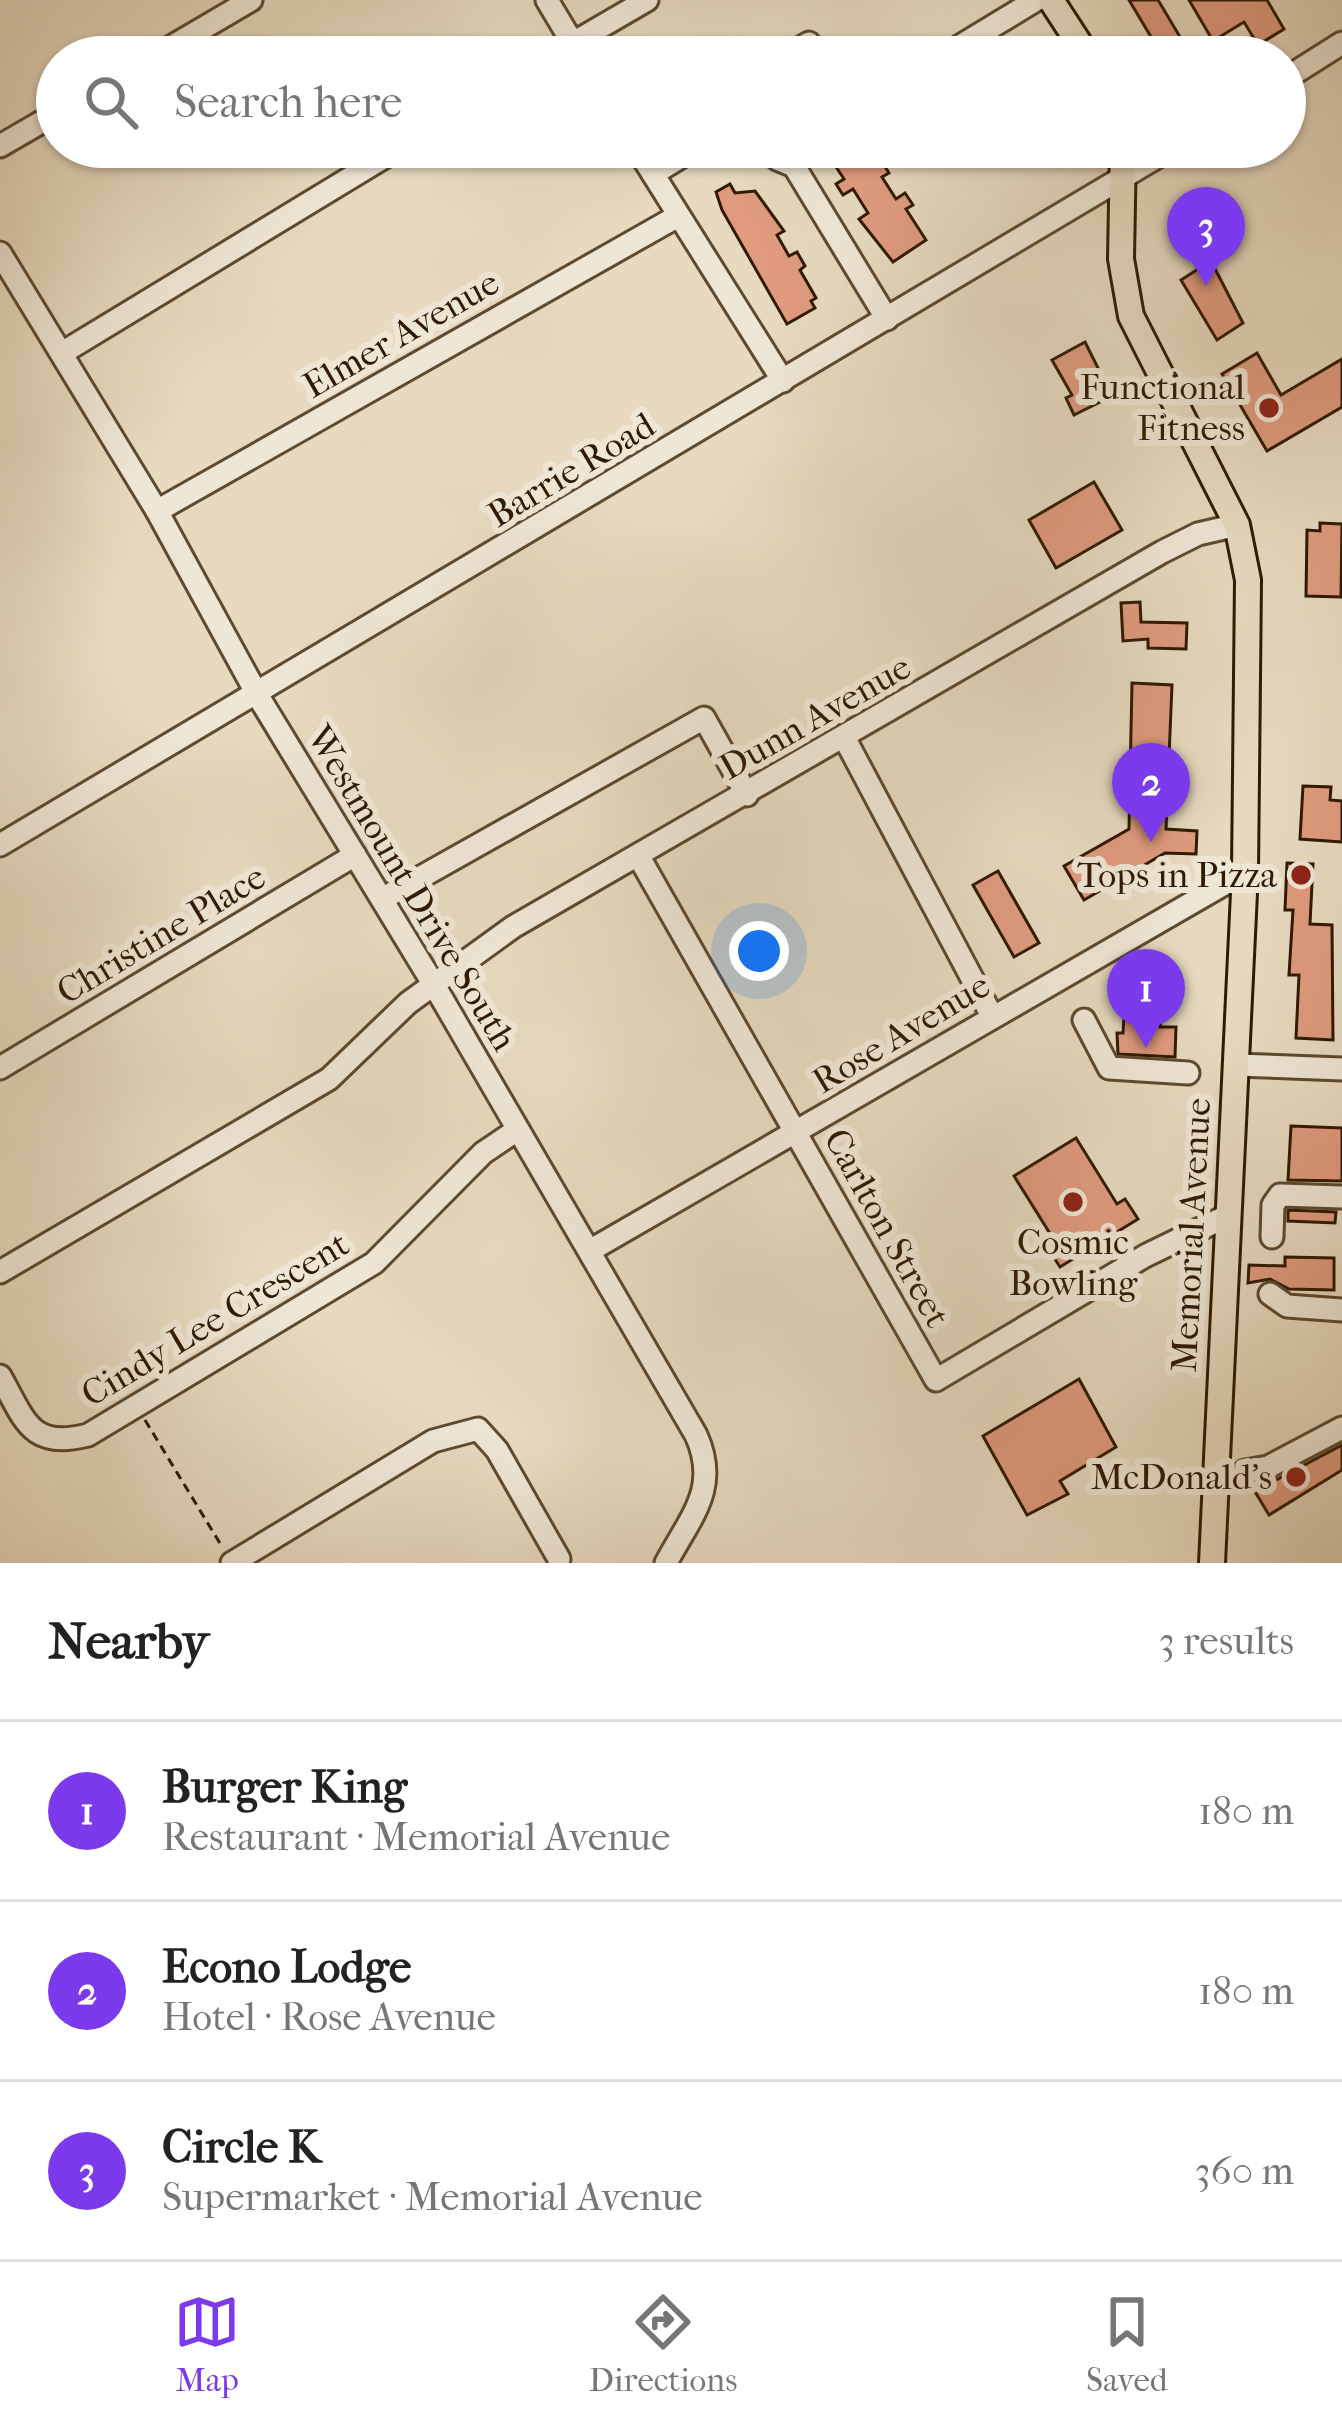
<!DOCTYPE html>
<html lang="en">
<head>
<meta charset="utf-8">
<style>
  :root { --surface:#fff; --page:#f6f6f6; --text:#222; --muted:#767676; --line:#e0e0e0; --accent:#7c3aed }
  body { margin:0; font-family:"IM FELL French Canon",serif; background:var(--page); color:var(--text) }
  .you { position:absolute; left:759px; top:951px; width:42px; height:42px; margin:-30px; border:9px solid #fff; border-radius:50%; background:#1a73e8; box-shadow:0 0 0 18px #1a73e833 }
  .badge { display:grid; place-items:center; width:78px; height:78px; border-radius:50%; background:var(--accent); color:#fff; font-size:39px; font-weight:700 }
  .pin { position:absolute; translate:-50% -99px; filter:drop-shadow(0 3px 6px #0008) }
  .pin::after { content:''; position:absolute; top:63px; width:42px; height:36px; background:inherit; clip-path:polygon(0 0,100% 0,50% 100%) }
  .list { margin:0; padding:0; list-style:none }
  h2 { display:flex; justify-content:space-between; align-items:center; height:156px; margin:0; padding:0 48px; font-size:51px }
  h2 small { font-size:39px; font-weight:400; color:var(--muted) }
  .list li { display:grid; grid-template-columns:78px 1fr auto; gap:36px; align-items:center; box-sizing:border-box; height:180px; padding:0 48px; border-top:3px solid var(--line) }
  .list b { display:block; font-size:45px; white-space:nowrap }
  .list p { margin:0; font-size:39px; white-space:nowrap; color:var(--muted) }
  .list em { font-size:39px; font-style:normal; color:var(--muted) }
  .icon { flex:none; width:66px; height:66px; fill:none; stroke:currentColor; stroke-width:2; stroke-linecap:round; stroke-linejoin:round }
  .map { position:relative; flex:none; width:1342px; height:1563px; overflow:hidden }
  .search { position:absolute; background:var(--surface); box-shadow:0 3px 9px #0004; left:36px; right:36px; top:36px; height:132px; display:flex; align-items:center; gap:30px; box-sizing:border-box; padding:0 42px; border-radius:66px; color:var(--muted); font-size:45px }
  .sheet { height:696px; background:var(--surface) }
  nav { display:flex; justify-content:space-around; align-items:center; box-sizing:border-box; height:168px; border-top:3px solid var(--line); background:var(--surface); font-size:33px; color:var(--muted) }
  nav a { display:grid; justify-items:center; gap:6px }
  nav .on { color:var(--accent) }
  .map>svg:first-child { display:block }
  .building { fill:#e09b7f; stroke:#2f1a00; stroke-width:3 }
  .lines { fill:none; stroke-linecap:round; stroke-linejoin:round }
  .minor-casing { stroke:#5d4a30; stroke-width:27 }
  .major-casing { stroke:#2f1a00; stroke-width:30 }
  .path { stroke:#2f1a00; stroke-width:3; stroke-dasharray:9 6; stroke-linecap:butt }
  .minor { stroke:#efe7d6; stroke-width:21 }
  .major { stroke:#e7dac0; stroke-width:24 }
  .poi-dot { fill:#8f2418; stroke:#efe7d6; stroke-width:4.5 }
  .labels { text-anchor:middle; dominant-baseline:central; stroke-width:12; stroke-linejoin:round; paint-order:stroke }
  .street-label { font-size:36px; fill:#2f1a00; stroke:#efe7d6 }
  .poi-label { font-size:36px; fill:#2f1a00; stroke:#efe7d6; text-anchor:end }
</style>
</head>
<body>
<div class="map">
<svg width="1342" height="1563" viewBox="0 0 1342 1563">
  <rect width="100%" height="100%" fill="#e7dac0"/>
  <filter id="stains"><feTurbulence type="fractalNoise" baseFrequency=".00167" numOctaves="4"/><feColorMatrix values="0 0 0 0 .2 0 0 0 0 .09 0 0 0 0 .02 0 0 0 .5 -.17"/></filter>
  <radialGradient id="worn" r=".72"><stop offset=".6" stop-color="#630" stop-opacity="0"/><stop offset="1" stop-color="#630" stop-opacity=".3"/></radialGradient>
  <g class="building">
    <polygon points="1129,0 1158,0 1192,57 1163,57"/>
    <polygon points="1189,0 1267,0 1284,29 1258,45 1244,22 1213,41"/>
    <polygon points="823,147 865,147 873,159 878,156 889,173 882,177 896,199 905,193 913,205 906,209 926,240 893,262 859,219 868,213 853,189 843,195 836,184 844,179"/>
    <polygon points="730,184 735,193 755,191 784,231 777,235 789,256 797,252 805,266 800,270 816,298 811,301 815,308 787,324 722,210 716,192"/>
    <polygon points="1211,261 1243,323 1217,340 1181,280"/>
    <polygon points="1085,342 1112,396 1074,415 1066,398 1072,395 1052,360"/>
    <polygon points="1257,353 1281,395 1342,359 1342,407 1267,451 1222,374"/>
    <polygon points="1094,482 1122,530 1056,568 1029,520"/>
    <polygon points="1320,523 1342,524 1341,597 1306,596 1307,530 1320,531"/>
    <polygon points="1140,602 1141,622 1187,623 1186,649 1148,648 1148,639 1123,641 1121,603"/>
    <polygon points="1132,683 1172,685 1166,829 1197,831 1196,854 1165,853 1084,900 1064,866 1129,829"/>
    <polygon points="1303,786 1331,787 1330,800 1342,801 1342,842 1300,839"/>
    <polygon points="1287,863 1313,864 1310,924 1332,925 1333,1040 1296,1038 1299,975 1289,975 1293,910 1285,910"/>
    <polygon points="998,871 1039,943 1014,957 973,885"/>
    <polygon points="1124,1018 1161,1019 1160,1027 1176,1027 1175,1057 1118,1054 1117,1033 1123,1033"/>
    <polygon points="1291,1126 1342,1128 1342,1181 1288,1180"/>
    <polygon points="1076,1138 1117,1204 1125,1199 1138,1219 1060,1267 1051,1253 1059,1248 1014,1176"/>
    <polygon points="1288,1210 1336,1212 1335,1223 1288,1221"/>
    <polygon points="1285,1257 1334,1258 1334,1290 1289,1289 1270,1279 1248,1283 1249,1265 1285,1266"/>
    <polygon points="1079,1379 1116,1447 1060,1481 1068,1494 1027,1515 983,1436"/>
    <polygon points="1342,1445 1342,1470 1269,1515 1251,1485 1274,1481"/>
  </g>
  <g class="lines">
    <g class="minor-casing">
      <g id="minor">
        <polyline points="547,0 581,57"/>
        <polyline points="154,57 251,0"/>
        <polyline points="549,57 647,0"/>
        <polyline points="786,57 809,43"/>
        <polyline points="942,57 1036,0"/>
        <polyline points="1285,79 1342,43"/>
        <polyline points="0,146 57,113"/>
        <polyline points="636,147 783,381"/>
        <polyline points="770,147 777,159 794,166 887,319"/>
        <polyline points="653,174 697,147"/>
        <path d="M0,253l157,258 101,185 176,289 262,450c24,53 -5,81 -30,128"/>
        <polyline points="62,353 401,147"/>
        <polyline points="157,511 678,216"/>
        <polyline points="845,739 992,1016"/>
        <polyline points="0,845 1174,147"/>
        <polyline points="639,857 936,1380 1145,1256 1227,1216"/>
        <polyline points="382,899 704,718 747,795"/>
        <polyline points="1084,1020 1109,1068 1188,1073"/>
        <polyline points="1236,1065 1342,1069"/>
        <polyline points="0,1068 355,855"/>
        <polyline points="1272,1237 1273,1205 1280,1195 1342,1197"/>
        <polyline points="591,1250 1245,872"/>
        <polyline points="0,1272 329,1079 408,1003 513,927 1162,552 1198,534 1237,525"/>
        <polyline points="1270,1294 1287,1306 1342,1310"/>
        <path d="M0,1376c25,44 30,74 88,59l286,-172 109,-110 34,-23"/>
        <polyline points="1245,1471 1268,1467 1342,1428"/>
        <polyline points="232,1563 433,1441 478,1429 497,1450 559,1559"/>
      </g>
    </g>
    <g class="major-casing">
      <g id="major">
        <polyline points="1051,0 1088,57"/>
        <polyline points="1123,147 1121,259 1131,316 1237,525 1248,580 1245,872 1212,1563"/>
      </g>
    </g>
    <polyline class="path" points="145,1420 221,1545"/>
    <use href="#minor" class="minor"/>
    <use href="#major" class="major"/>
  </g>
  <g class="poi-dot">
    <circle cx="1269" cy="408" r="12"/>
    <circle cx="1301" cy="875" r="12"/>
    <circle cx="1073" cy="1202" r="12"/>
    <circle cx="1296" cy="1477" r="12"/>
  </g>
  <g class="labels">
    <g class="street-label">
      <text transform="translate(401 334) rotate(-30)">Elmer Avenue</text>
      <text transform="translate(571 470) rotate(-31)">Barrie Road</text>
      <text transform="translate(815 717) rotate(-30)">Dunn Avenue</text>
      <text transform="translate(412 888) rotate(59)">Westmount Drive South</text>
      <text transform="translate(161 934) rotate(-31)">Christine Place</text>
      <text transform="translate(901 1033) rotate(-31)">Rose Avenue</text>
      <text transform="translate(887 1228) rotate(61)">Carlton Street</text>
      <text transform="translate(1191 1235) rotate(-87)">Memorial Avenue</text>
      <text transform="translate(215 1319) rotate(-31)">Cindy Lee Crescent</text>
    </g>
    <g class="poi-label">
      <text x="1245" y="387">Functional<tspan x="1245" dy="41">Fitness</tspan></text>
      <text x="1277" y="875">Tops in Pizza</text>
      <text x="1073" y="1242" text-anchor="middle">Cosmic<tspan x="1073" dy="41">Bowling</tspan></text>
      <text x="1272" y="1477">McDonald's</text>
    </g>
  </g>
  <rect width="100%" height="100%" filter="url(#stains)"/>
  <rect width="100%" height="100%" fill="url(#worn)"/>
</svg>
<div class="you"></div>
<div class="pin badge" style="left:1146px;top:1048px">1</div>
<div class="pin badge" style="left:1151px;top:842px">2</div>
<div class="pin badge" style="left:1206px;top:286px">3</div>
<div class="search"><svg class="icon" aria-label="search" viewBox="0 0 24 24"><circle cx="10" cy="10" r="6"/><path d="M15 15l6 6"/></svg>Search here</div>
</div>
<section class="sheet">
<h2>Nearby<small>3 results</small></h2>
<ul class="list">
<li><span class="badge">1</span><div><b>Burger King</b><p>Restaurant · Memorial Avenue</p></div><em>180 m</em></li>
<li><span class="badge">2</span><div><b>Econo Lodge</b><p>Hotel · Rose Avenue</p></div><em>180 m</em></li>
<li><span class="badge">3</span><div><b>Circle K</b><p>Supermarket · Memorial Avenue</p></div><em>360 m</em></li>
</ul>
</section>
<nav>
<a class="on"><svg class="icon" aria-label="map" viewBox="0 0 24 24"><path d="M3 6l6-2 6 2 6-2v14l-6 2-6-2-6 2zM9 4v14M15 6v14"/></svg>Map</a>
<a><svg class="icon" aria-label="directions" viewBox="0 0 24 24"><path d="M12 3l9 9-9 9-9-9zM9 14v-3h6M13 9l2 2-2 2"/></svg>Directions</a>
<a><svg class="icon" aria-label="saved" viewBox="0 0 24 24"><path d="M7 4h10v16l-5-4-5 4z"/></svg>Saved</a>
</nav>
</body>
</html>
